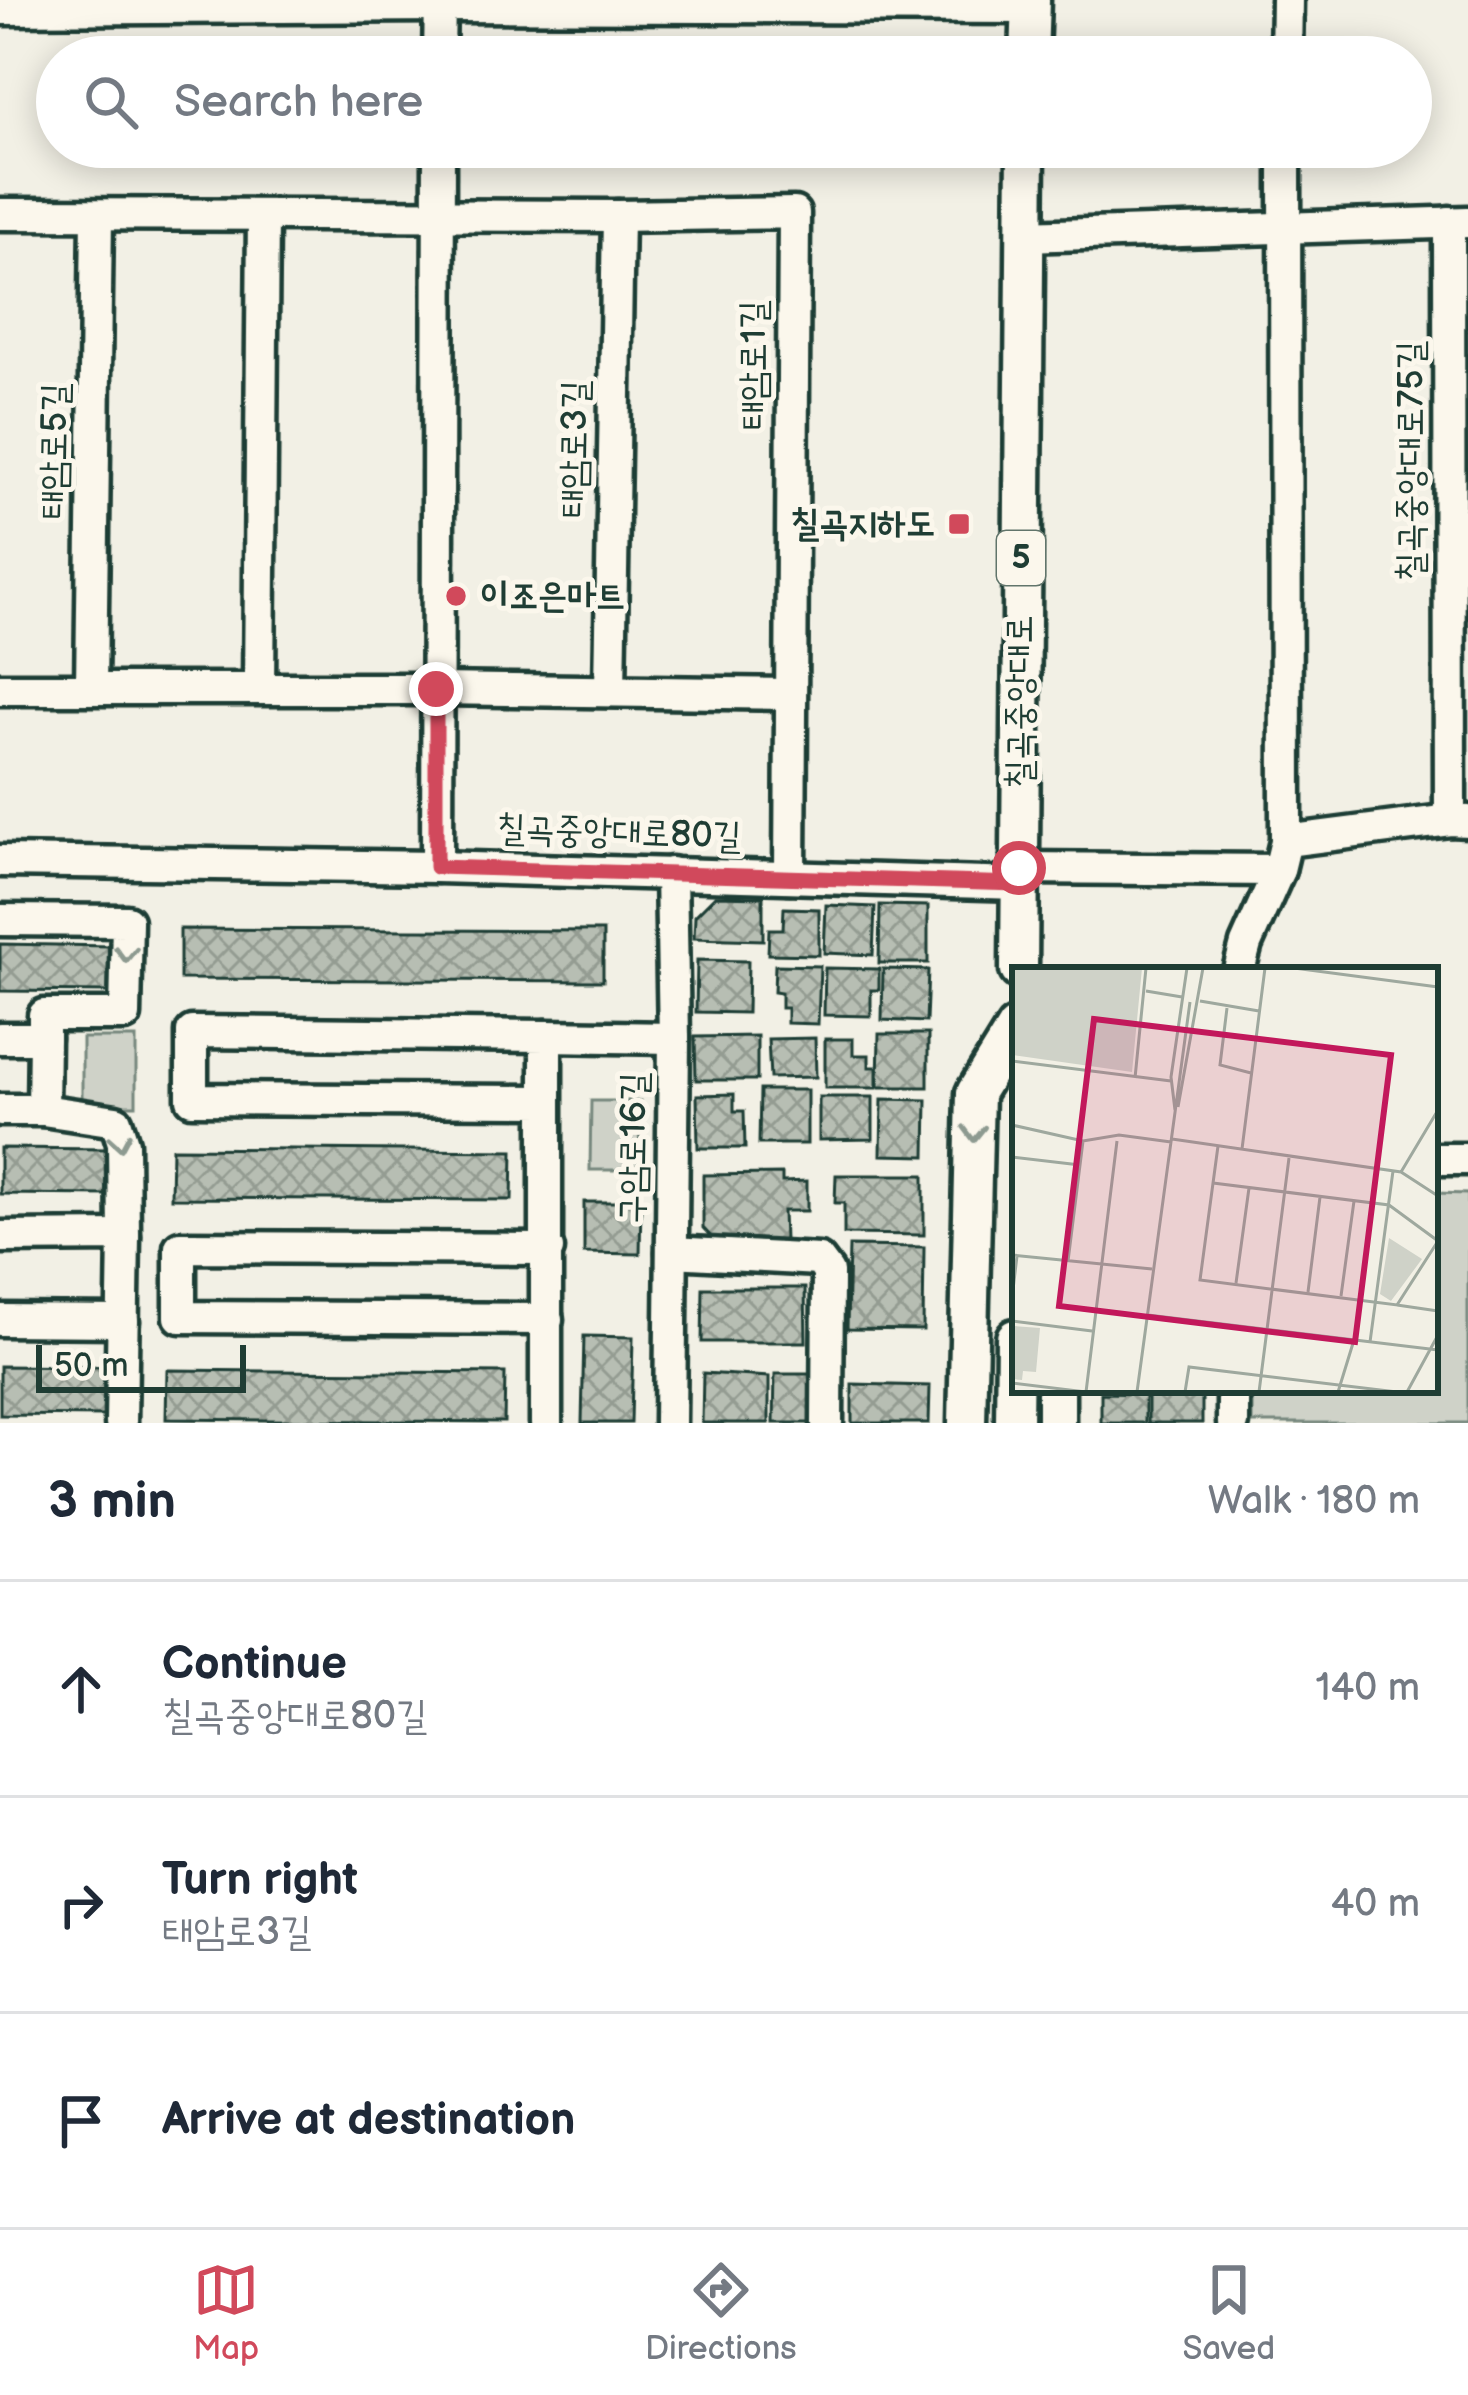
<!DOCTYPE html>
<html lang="en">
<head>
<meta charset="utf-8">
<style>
  :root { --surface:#fff; --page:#f2f2f3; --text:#1f2937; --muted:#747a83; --line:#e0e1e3; --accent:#d1495b }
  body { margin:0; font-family:"Balsamiq Sans","Poor Story",sans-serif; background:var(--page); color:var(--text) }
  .scale { position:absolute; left:36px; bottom:30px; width:210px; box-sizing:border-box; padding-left:12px; border:6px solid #1f3d34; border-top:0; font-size:33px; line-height:42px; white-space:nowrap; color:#1f3d34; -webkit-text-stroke:9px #fbf7ec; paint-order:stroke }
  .stop { position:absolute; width:36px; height:36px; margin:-27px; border:9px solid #d1495b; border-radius:50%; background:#fff }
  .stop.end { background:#d1495b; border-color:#fff; box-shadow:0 3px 12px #0008 }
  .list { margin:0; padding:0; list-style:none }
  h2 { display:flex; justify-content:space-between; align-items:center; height:156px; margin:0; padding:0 48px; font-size:51px }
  h2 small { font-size:39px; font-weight:400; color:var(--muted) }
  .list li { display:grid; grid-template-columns:78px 1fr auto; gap:36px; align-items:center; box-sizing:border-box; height:216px; padding:0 48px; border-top:3px solid var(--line) }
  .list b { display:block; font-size:45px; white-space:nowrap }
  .list p { margin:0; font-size:39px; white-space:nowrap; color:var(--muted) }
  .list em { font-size:39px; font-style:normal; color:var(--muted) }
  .icon { flex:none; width:66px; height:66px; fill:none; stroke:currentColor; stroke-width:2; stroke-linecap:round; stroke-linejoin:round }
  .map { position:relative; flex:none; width:1468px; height:1423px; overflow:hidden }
  .search { position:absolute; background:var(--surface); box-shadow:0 6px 30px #0003; left:36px; right:36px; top:36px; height:132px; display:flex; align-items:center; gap:30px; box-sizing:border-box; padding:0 42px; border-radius:66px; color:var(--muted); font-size:45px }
  .sheet { height:804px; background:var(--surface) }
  nav { display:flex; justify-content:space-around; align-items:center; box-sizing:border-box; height:168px; border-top:3px solid var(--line); background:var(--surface); font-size:33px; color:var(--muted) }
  nav a { display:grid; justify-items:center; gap:6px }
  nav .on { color:var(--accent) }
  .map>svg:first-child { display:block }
  .green { fill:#cfd2c8; stroke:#77887e; stroke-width:3 }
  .building { fill:url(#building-cross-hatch); stroke:#1f3d34; stroke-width:3 }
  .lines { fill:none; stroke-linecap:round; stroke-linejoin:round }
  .minor-casing { stroke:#1f3d34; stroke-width:39 }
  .major-casing { stroke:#1f3d34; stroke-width:45 }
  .minor { stroke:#fbf7ec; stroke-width:30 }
  .major { stroke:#fbf7ec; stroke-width:36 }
  .oneway { stroke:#8d9a90 }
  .route { stroke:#d1495b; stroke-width:15 }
  .poi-dot { fill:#d1495b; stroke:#fbf7ec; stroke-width:4.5 }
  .labels { text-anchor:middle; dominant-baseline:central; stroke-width:10; stroke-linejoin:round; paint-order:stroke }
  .shield { fill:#fbf7ec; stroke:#61756b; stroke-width:3 }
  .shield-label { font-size:33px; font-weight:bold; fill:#1f3d34 }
  .street-label { font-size:36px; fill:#1f3d34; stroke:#fbf7ec }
  .poi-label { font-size:36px; font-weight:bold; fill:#1f3d34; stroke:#fbf7ec; text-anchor:end }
  .inset-road { fill:none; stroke:#9ea89e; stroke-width:3 }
  .view { fill:#c2185b; fill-opacity:0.15; stroke:#c2185b; stroke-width:6 }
  .inset-edge { fill:none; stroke:#1f3d34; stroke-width:6 }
</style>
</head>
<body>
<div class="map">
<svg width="1468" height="1423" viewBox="0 0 1468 1423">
  <defs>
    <pattern id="building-cross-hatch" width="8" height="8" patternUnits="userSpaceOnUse" patternTransform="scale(3)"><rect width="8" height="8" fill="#b7beb3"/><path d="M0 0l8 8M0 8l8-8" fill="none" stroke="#949c92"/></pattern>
  </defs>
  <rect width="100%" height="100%" fill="#f2f0e5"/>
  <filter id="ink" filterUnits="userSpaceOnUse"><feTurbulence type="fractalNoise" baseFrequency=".00833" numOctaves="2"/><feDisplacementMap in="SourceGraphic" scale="24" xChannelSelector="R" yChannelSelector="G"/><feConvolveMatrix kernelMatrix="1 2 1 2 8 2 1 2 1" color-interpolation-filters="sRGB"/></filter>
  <g filter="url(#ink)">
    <g class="green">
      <rect x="82" y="1038" width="54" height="67"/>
      <polygon points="591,1101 640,1101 639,1170 590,1170"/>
      <polygon points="1435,1193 1468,1194 1468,1423 1252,1423 1252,1390 1435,1390"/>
    </g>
    <g class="building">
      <polygon points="715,896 763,897 763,940 694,938 695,916"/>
      <polygon points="826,905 875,907 873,955 824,953"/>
      <polygon points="880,905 928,906 928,963 879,963"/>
      <polygon points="784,908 819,909 819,955 768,954 769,929 783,929"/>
      <polygon points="180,929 603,931 603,981 180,979"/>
      <polygon points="0,944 111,946 110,992 0,991"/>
      <polygon points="697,960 748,961 747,1013 696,1012"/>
      <polygon points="775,965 820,966 818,1024 787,1023 787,1008 781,1008 781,993 774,992"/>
      <polygon points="825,968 879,969 879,990 871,990 871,1016 824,1015"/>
      <polygon points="883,969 928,970 926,1022 882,1020"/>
      <polygon points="879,1034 928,1034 928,1087 878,1087"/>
      <polygon points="757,1036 757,1080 696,1080 695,1037"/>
      <polygon points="815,1038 816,1077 770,1078 768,1039"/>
      <polygon points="825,1039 853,1039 853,1055 869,1055 869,1067 877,1067 877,1088 825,1088"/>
      <polygon points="760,1090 807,1090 807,1144 759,1144"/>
      <polygon points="734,1094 734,1111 744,1111 745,1148 698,1148 697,1095"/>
      <polygon points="819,1097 873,1097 873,1139 819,1140"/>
      <polygon points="882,1099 927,1100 926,1156 881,1155"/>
      <polygon points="0,1148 110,1149 109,1195 0,1194"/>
      <polygon points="172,1148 513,1151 512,1200 171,1198"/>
      <polygon points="782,1174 782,1182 807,1181 807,1211 783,1211 784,1241 716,1242 703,1228 703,1175"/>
      <polygon points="836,1175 924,1175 924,1235 844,1234 844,1203 835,1203"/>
      <polygon points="584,1202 641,1202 640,1254 584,1253"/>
      <polygon points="849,1246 924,1247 923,1330 847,1329"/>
      <polygon points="703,1288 805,1288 806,1342 702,1342"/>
      <polygon points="584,1336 633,1337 631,1423 582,1423"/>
      <polygon points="0,1366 105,1367 105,1416 0,1415"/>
      <polygon points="167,1370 505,1373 504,1422 166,1419"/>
      <polygon points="703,1373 769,1377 769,1423 702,1423"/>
      <polygon points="775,1374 812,1374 811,1423 774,1423"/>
      <polygon points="852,1384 930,1386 929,1423 852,1423"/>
      <rect x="1148" y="1390" width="54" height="33"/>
      <polygon points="1101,1393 1145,1394 1145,1423 1101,1423"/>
    </g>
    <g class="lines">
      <g class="minor-casing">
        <g id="minor">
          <polyline points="0,9 440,6 1031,8"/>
          <polyline points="439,57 440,0"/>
          <polyline points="1286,57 1287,0"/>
          <polyline points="1285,147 1286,841"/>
          <polyline points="0,214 618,216 794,213 790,877"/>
          <polyline points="1449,222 1450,820"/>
          <polyline points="1024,236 1468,222"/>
          <polyline points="91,688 97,215"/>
          <polyline points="259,688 263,215"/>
          <polyline points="0,689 436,689 790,694"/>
          <polyline points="610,690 618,216"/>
          <polyline points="0,861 437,867 1019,884"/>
          <polyline points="437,867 439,147"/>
          <polyline points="1019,868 1279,870 1286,841 1450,820 1468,821"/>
          <polyline points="0,920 127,921 125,1015 44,1015 44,1038"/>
          <polyline points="1239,970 1246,944 1279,870"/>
          <polyline points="546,1036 674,1038"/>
          <polyline points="0,1038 44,1038 43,1110 0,1110"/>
          <polyline points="545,1101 192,1099 192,1032 546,1036 546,1423"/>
          <polyline points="43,1110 116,1121 123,1143 124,1236"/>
          <polyline points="1435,1159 1468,1159"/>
          <polyline points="0,1237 124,1236 121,1423"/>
          <polyline points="672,1252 819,1260 828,1272 827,1423"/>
          <polyline points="547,1319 180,1317 180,1247 548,1249"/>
          <polyline points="0,1320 123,1321"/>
          <polyline points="670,1423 674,1038 671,873"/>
          <polyline points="1233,1423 1233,1390"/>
        </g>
      </g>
      <g class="major-casing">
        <g id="major">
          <polyline points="1029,57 1031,0"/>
          <polyline points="1019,970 1026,147"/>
          <polyline points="967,1423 975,1093 1015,1028"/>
          <polyline points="1014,1423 1015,1338"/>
          <polyline points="1056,1423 1056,1390"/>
        </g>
      </g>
      <use href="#minor" class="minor"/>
      <use href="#major" class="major"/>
    </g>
    <defs><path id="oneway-chevron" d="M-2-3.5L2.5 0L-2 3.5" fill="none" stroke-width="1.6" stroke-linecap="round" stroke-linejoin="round" transform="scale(3)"/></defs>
    <g class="oneway">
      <use href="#oneway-chevron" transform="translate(126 954) rotate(91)"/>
      <use href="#oneway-chevron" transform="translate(974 1133) rotate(91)"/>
      <use href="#oneway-chevron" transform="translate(120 1142) rotate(80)"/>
    </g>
  </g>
  <g class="lines" filter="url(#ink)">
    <polyline class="route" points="436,689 436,867 1019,884 1019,868"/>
  </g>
  <g class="poi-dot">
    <rect x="947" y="512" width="24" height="24" rx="6"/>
    <circle cx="456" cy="596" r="12"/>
  </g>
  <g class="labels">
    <rect class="shield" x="997" y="531" width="48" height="54" rx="9"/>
    <g class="shield-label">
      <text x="1021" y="558">5</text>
    </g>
    <g class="street-label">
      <text transform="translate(754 365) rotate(-90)">태암로1길</text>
      <text transform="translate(575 449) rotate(-89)">태암로3길</text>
      <text transform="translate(55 451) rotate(-89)">태암로5길</text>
      <text transform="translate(1411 461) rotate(-90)">칠곡중앙대로75길</text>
      <text transform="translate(1020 702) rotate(-90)">칠곡중앙대로</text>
      <text transform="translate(619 833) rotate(2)">칠곡중앙대로80길</text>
      <text transform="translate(634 1148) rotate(-89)">구암로16길</text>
    </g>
    <g class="poi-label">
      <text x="935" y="524">칠곡지하도</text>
      <text x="480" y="596" text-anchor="start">이조은마트</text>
    </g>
  </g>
  <g transform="translate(1012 967)">
    <rect width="426" height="426" fill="#f2f0e5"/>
    <path d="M0,1h130l-10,104 -120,-17zM377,271l33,21 -31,42 -11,-7zM2,359l26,2 -4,44 -13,-1 -1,9 -10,-1z" fill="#cfd2c8"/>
    <path class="inset-road" d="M282,1l144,19M134,24l36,6M188,34l59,10M215,41l-7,57 31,8M0,94l159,20M123,111l11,-110M166,140l25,-139M163,143l-4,-33 16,-109M0,158l71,16 36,-6 52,7M160,172l229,33 37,24M230,182l23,-181M0,190l68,8M389,205l37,-62M201,216l176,22 49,36 -41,64 -197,-25 18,-134M0,288l140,14M56,294l15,-120M224,316l13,-95M296,325l12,-95M329,329l13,-95M0,331l5,-42M385,338l41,6M136,348l290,35M0,354l80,10M358,375l23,-171M0,416l74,9M74,425l31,-251M125,425l53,-390M173,425l4,-25 208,25M247,425l30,-234M326,425l16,-52M395,425l31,-57"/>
    <path class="view" d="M82,52l297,36 -36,287 -296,-36z"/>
    <rect width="426" height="426" class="inset-edge"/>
  </g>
</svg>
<div class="scale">50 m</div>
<div class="stop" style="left:1019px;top:868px"></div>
<div class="stop end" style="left:436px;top:689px"></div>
<div class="search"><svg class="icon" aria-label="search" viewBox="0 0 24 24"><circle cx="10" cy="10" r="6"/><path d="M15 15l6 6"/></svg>Search here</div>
</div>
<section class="sheet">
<h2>3 min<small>Walk · 180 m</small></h2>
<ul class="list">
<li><svg class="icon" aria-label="ahead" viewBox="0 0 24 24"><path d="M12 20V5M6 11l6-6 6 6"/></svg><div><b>Continue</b><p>칠곡중앙대로80길</p></div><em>140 m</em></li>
<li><svg class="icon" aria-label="right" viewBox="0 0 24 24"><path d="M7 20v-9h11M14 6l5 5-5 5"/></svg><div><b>Turn right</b><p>태암로3길</p></div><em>40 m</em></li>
<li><svg class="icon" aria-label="arrive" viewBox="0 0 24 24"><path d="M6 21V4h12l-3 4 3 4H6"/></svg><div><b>Arrive at destination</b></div></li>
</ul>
</section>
<nav>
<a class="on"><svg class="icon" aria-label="map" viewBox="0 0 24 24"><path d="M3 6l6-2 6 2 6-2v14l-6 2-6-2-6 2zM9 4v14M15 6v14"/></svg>Map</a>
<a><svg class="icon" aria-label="directions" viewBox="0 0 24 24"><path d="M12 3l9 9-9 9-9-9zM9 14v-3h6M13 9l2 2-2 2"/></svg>Directions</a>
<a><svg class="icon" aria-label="saved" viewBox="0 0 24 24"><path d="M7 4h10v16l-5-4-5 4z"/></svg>Saved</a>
</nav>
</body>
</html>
